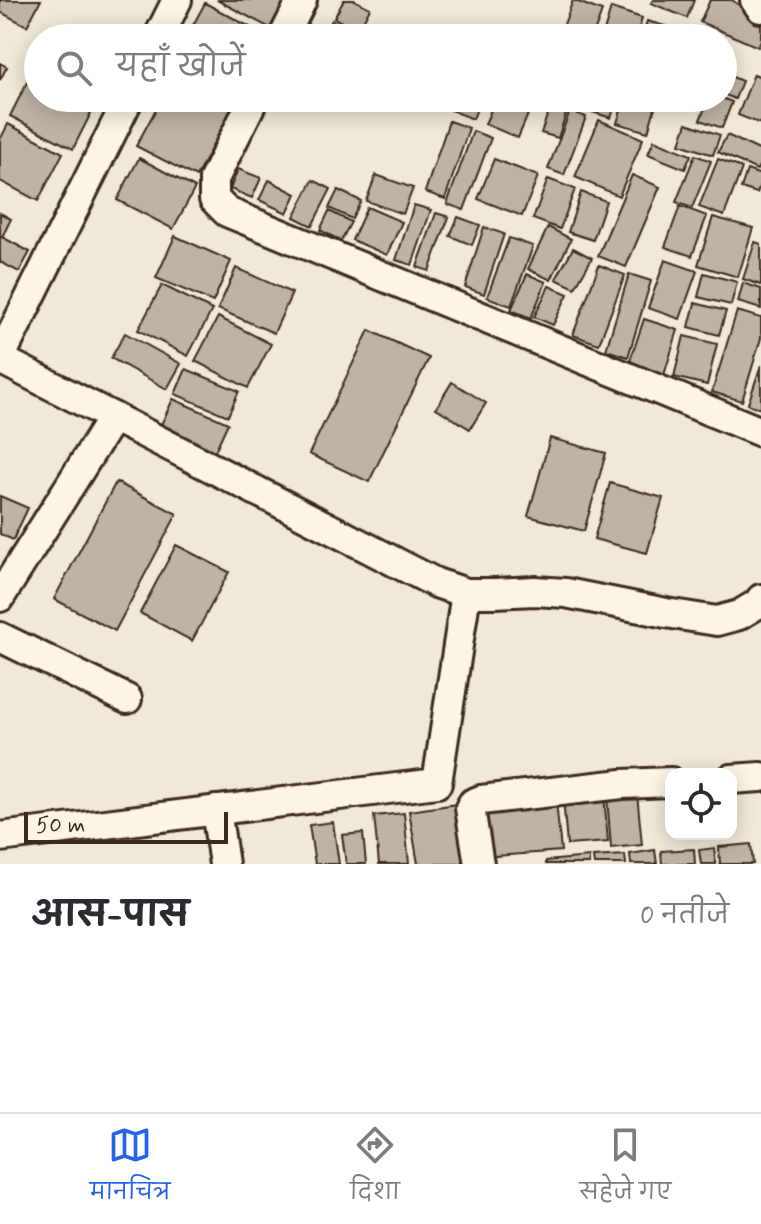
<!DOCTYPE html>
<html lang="hi">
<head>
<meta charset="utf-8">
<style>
  :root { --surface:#fff; --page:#f7f7f7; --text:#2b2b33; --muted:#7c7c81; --line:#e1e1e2; --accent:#2563eb }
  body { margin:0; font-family:Mynerve,"Playpen Sans Deva",sans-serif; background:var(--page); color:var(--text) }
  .controls { position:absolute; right:24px; bottom:24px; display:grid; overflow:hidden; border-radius:16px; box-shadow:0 4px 20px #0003 }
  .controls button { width:72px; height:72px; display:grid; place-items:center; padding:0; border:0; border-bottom:2px solid var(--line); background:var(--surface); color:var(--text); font:40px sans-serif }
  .scale { position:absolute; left:24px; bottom:20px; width:204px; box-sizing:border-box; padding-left:8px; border:4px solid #3b2a1e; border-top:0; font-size:22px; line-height:28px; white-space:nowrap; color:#3b2a1e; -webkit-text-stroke:6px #fcf5e5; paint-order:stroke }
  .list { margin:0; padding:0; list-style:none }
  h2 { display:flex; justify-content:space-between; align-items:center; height:104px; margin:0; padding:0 32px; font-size:34px }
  h2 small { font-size:26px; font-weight:400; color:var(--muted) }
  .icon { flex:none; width:44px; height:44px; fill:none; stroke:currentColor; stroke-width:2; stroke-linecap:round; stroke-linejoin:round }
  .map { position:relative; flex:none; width:761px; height:864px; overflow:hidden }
  .search { position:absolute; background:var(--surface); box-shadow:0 4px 20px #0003; left:24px; right:24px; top:24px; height:88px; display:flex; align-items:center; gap:20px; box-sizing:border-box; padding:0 28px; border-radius:44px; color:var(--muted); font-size:30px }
  .sheet { height:248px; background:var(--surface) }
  nav { display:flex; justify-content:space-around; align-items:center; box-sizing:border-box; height:112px; border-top:2px solid var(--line); background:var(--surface); font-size:22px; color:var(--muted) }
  nav a { display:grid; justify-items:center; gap:4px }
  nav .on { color:var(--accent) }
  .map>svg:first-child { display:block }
  .building { fill:#beb3a4; stroke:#3b2a1e; stroke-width:2 }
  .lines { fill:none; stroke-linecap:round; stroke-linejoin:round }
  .minor-casing { stroke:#3b2a1e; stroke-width:34 }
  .minor { stroke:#fcf5e5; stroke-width:28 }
</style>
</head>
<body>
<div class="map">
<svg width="761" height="864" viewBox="0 0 761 864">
  <rect width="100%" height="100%" fill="#f0e9d9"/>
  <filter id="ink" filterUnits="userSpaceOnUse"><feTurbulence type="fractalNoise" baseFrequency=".0125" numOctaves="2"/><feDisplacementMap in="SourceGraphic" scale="16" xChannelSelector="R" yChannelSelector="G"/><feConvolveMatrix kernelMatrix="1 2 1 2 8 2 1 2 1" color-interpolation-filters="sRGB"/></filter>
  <g filter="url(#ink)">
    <g class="building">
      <polygon points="0,0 41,0 27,26 0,12"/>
      <polygon points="217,0 285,0 270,28"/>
      <polygon points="344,0 354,0 370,8 358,31 334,18"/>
      <polygon points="573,0 602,11 592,38 559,38"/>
      <polygon points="653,0 694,0 687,18 651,3"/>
      <polygon points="710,0 732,0 761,21 761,40 758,47 700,22"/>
      <polygon points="205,3 263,34 261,38 186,38"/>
      <polygon points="611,8 642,18 636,38 602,38"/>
      <polygon points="332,20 353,32 350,38 321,38"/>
      <polygon points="647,21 679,30 676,38 642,38"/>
      <polygon points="688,28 716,38 685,38"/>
      <polygon points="52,29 69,38 48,38"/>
      <polygon points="38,56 38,76 30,71"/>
      <polygon points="0,63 7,67 0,80"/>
      <polygon points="723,73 742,81 735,99 723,94"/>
      <polygon points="754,74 761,77 761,124 738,115"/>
      <polygon points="28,80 38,85 38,98 62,98 91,113 73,149 10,116"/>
      <polygon points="162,98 238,98 196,177 136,146"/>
      <polygon points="421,98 481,98 473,119"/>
      <polygon points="496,98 535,98 518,138 485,124"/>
      <polygon points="583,98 617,98 611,118 580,108"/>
      <polygon points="625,98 658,98 648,132 617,123"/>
      <polygon points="709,98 722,98 732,102 722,128 700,120"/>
      <polygon points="553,99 569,105 558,138 541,133"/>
      <polygon points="570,111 586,117 564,175 548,169"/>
      <polygon points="599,120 643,139 619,196 575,177"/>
      <polygon points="449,121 469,128 445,199 425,192"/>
      <polygon points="687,123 720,135 713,155 680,144"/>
      <polygon points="8,124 63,153 38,201 0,181 0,140"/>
      <polygon points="473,131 491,138 464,210 447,204"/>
      <polygon points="727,135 761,151 761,162 757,170 718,152"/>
      <polygon points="654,140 691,155 685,169 648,154"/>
      <polygon points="695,155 711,161 692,208 676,202"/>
      <polygon points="139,158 195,188 173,229 117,200"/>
      <polygon points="494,159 538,176 522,216 478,199"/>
      <polygon points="718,159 742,168 724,216 699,207"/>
      <polygon points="238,169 261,178 252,198 230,189"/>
      <polygon points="747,170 761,175 761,183 757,193 741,188"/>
      <polygon points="376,175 413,188 403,214 366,201"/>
      <polygon points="632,175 660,187 626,267 598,256"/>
      <polygon points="548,179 575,189 560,229 533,219"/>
      <polygon points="269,180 296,194 287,213 259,200"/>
      <polygon points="313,180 331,189 312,226 294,217"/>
      <polygon points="338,190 361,201 352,219 329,208"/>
      <polygon points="581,192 606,201 593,240 568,232"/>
      <polygon points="414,205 431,210 412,265 396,260"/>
      <polygon points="680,206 707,216 692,256 665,247"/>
      <polygon points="367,207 402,222 387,255 352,240"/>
      <polygon points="329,211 351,222 341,241 320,230"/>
      <polygon points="0,213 11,219 2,237 30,252 19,272 0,262"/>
      <polygon points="436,213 449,217 429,271 417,267"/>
      <polygon points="458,217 480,225 472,245 450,236"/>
      <polygon points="713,217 753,228 738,277 698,265"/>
      <polygon points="484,227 504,234 484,294 465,287"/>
      <polygon points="548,227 571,239 551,280 528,269"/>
      <polygon points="175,236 231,261 213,302 156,278"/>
      <polygon points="509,238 533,246 511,306 487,297"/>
      <polygon points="755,242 761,244 761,285 743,279"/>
      <polygon points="573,248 592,258 575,288 556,279"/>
      <polygon points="665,260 697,271 680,319 648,308"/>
      <polygon points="599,265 625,275 599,344 573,335"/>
      <polygon points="236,268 292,293 274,333 218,309"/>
      <polygon points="704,273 737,282 731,305 698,297"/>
      <polygon points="527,274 546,282 531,318 511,310"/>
      <polygon points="629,274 651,281 628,357 606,350"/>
      <polygon points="743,283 761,289 761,309 738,302"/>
      <polygon points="162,285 212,310 188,356 138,330"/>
      <polygon points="549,286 568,294 553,325 534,317"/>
      <polygon points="695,303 726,311 719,335 689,327"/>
      <polygon points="737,311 761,318 761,338 742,401 712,392"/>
      <polygon points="218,317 271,344 248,388 195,361"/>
      <polygon points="644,319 678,330 664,375 629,364"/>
      <polygon points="369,330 429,358 369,482 309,454"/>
      <polygon points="125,333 181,364 167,389 111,358"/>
      <polygon points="684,336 717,344 707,385 674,377"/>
      <polygon points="761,365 761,409 748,404"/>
      <polygon points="186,369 239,391 228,416 175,394"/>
      <polygon points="452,382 486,403 470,429 436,408"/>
      <polygon points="173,399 228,423 215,451 160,427"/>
      <polygon points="550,438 606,453 584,531 528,516"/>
      <polygon points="116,482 177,514 115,631 54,599"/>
      <polygon points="610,483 663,498 647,553 594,539"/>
      <polygon points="0,496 28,508 13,540 0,534"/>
      <polygon points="176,545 229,572 192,641 140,613"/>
      <polygon points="637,793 642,845 611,848 607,796"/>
      <polygon points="604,795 608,842 567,845 563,798"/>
      <polygon points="556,801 561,851 481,857 477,808"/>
      <polygon points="464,803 473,864 418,864 409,811"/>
      <polygon points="404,813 409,864 379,864 374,816"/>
      <polygon points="333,822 339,864 315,864 309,825"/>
      <polygon points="363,833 366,864 346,864 342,835"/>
      <polygon points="751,844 753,864 720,864 719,847"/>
      <polygon points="714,848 716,864 701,864 699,850"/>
      <polygon points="694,849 695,864 662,864 661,851"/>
      <polygon points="655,850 657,864 631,864 630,854"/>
      <polygon points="625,855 626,864 594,864 593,857"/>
      <polygon points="589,857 589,864 546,864 546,861"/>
    </g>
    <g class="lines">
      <g class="minor-casing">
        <g id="minor">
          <polyline points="755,0 761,8"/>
          <polyline points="158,38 177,0"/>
          <polyline points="283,38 302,0"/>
          <polyline points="254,98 214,179 214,199 227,212 761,432"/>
          <polyline points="0,358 129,98"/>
          <polyline points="0,359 436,583 466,593 495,593 535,591 566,593 666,613 717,621 739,615 759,603 761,599"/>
          <polyline points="0,597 113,417"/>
          <polyline points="0,637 127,699"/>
          <polyline points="731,779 761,777"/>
          <polyline points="216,810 224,864"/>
          <polyline points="0,837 437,783 466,593"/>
          <polyline points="479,864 470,808 473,803 481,800 622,784 671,782"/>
        </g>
      </g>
      <use href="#minor" class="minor"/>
    </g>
  </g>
</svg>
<div class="controls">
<button><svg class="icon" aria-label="locate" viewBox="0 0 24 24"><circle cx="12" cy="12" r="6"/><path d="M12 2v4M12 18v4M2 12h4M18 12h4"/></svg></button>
</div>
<div class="scale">50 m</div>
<div class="search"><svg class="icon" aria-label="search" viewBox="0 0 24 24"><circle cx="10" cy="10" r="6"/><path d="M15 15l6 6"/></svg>यहाँ खोजें</div>
</div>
<section class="sheet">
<h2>आस-पास<small>0 नतीजे</small></h2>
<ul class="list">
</ul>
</section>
<nav>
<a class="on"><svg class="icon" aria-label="map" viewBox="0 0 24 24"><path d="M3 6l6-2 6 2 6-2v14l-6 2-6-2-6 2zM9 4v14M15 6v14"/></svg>मानचित्र</a>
<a><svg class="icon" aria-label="directions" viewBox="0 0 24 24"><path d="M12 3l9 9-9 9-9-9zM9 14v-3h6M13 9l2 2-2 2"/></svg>दिशा</a>
<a><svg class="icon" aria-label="saved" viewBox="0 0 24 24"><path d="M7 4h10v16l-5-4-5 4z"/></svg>सहेजे गए</a>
</nav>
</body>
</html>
